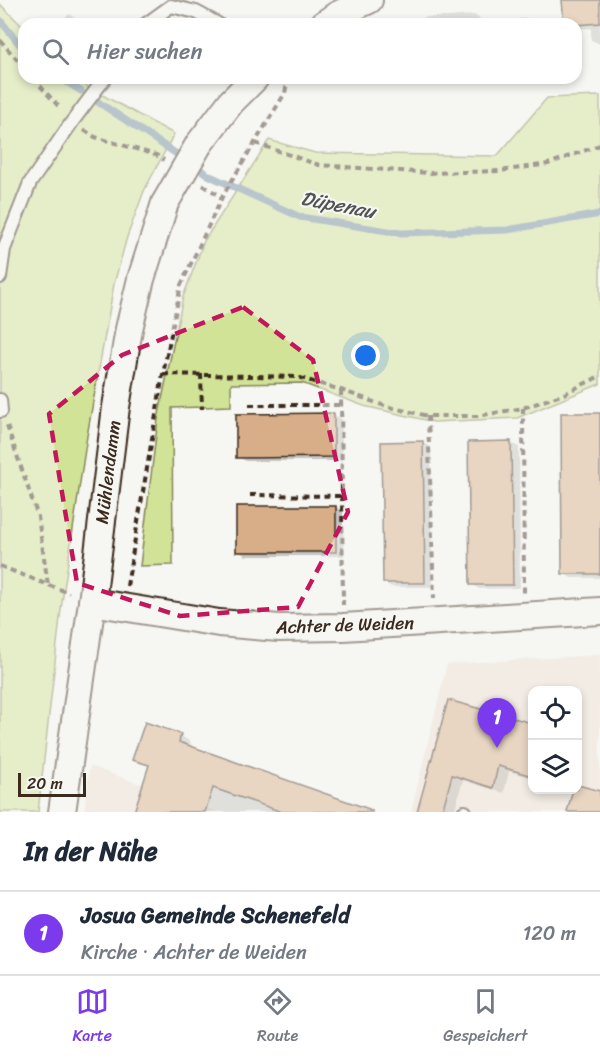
<!DOCTYPE html>
<html lang="de">
<head>
<meta charset="utf-8">
<style>
  :root { --surface:#fff; --page:#f6f6f7; --text:#1f2937; --muted:#747a83; --line:#e0e1e3; --accent:#7c3aed }
  body { margin:0; font-family:Sriracha,sans-serif; background:var(--page); color:var(--text) }
  .controls { position:absolute; right:18px; bottom:18px; display:grid; overflow:hidden; border-radius:12px; box-shadow:0 3px 9px #0003 }
  .controls button { width:54px; height:54px; display:grid; place-items:center; padding:0; border:0; border-bottom:2px solid var(--line); background:var(--surface); color:var(--text); font:30px sans-serif }
  .scale { position:absolute; left:18px; bottom:15px; width:68px; box-sizing:border-box; padding-left:6px; border:3px solid #3b2a1e; border-top:0; font-size:16px; line-height:21px; white-space:nowrap; color:#3b2a1e; -webkit-text-stroke:4px #f6f6f2; paint-order:stroke }
  .you { position:absolute; left:366px; top:356px; width:21px; height:21px; margin:-15px; border:4px solid #fff; border-radius:50%; background:#1a73e8; box-shadow:0 0 0 9px #1a73e833 }
  .badge { display:grid; place-items:center; width:39px; height:39px; border-radius:50%; background:var(--accent); color:#fff; font-size:20px; font-weight:700 }
  .pin { position:absolute; translate:-50% -50px; filter:drop-shadow(0 2px 3px #0008) }
  .pin::after { content:''; position:absolute; top:32px; width:21px; height:18px; background:inherit; clip-path:polygon(0 0,100% 0,50% 100%) }
  .list { margin:0; padding:0; list-style:none }
  h2 { display:flex; justify-content:space-between; align-items:center; height:78px; margin:0; padding:0 24px; font-size:26px }
  h2 small { font-size:20px; font-weight:400; color:var(--muted) }
  .list li { display:grid; grid-template-columns:39px 1fr auto; gap:18px; align-items:center; box-sizing:border-box; height:84px; padding:0 24px; border-top:2px solid var(--line) }
  .list b { display:block; font-size:22px; white-space:nowrap }
  .list p { margin:0; font-size:20px; white-space:nowrap; color:var(--muted) }
  .list em { font-size:20px; font-style:normal; color:var(--muted) }
  .icon { flex:none; width:33px; height:33px; fill:none; stroke:currentColor; stroke-width:2; stroke-linecap:round; stroke-linejoin:round }
  .map { position:relative; flex:none; width:600px; height:812px; overflow:hidden }
  .search { position:absolute; background:var(--surface); box-shadow:0 3px 9px #0003; left:18px; right:18px; top:18px; height:66px; display:flex; align-items:center; gap:15px; box-sizing:border-box; padding:0 21px; border-radius:18px; color:var(--muted); font-size:22px }
  .sheet { height:162px; background:var(--surface) }
  nav { display:flex; justify-content:space-around; align-items:center; box-sizing:border-box; height:84px; border-top:2px solid var(--line); background:var(--surface); font-size:16px; color:var(--muted) }
  nav a { display:grid; justify-items:center; gap:3px }
  nav .on { color:var(--accent) }
  .map>svg:first-child { display:block }
  .built { fill:#ede0d2; fill-rule:evenodd }
  .green { fill:#d1e397; stroke:#86865a; stroke-width:1.5 }
  .shadow { fill:#0003 }
  .lines { fill:none; stroke-linecap:round; stroke-linejoin:round }
  .stream { stroke:#70899d; stroke-width:7 }
  .building { fill:#d7ae88; stroke:#3b2a1e; stroke-width:1.5 }
  .lane-casing { stroke:#3b2a1e; stroke-width:16 }
  .street-casing { stroke:#3b2a1e; stroke-width:30 }
  .path { stroke:#3b2a1e; stroke-width:4; stroke-dasharray:6 4.5; stroke-linecap:butt }
  .lane { stroke:#f6f6f2; stroke-width:12 }
  .street { stroke:#f6f6f2; stroke-width:26 }
  .street-bridge-casing { stroke:#3b2a1e; stroke-width:30; stroke-linecap:butt }
  .street-bridge { stroke:#f6f6f2; stroke-width:26 }
  .marked { fill:none; stroke:#c2185b; stroke-width:4.5; stroke-dasharray:12 8; stroke-linejoin:round }
  .labels { text-anchor:middle; dominant-baseline:central; stroke-width:4.5; stroke-linejoin:round; paint-order:stroke }
  .street-label { font-size:18px; fill:#3b2a1e; stroke:#f6f6f2 }
  .water-label { font-size:20px; font-style:italic; fill:#515253; stroke:#f6f6f2 }
</style>
</head>
<body>
<div class="map">
<svg width="600" height="812" viewBox="0 0 600 812">
  <rect width="100%" height="100%" fill="#f6f6f2"/>
  <filter id="ink" filterUnits="userSpaceOnUse"><feTurbulence type="fractalNoise" baseFrequency=".0167" numOctaves="2"/><feDisplacementMap in="SourceGraphic" scale="12" xChannelSelector="R" yChannelSelector="G"/><feConvolveMatrix kernelMatrix="1 2 1 2 8 2 1 2 1" color-interpolation-filters="sRGB"/></filter>
  <g filter="url(#ink)">
    <g class="built">
      <path d="M600,655v157h-189l36,-148zM532,690h46v100h-46z"/>
      <polygon points="90,766 218,812 84,812"/>
    </g>
    <g class="green">
      <polygon points="0,4 24,28 24,78 76,78 84,85 174,134 144,191 127,237 114,284 87,436 61,609 38,812 0,812"/>
      <polygon points="600,96 600,384 517,418 434,422 364,406 302,383 231,384 231,406 172,408 173,565 140,566 158,419 183,297 204,241 269,140 315,153 497,156 547,98"/>
    </g>
    <g class="shadow">
      <polygon points="564,0 600,0 600,44 591,40 591,28 576,29 576,24"/>
      <polygon points="69,14 77,19 82,24 60,24"/>
      <polygon points="474,15 489,24 401,24 402,19 424,20 424,17 447,17"/>
      <polygon points="527,18 537,24 495,24 501,23"/>
      <polygon points="435,78 503,78 459,80 459,83 443,83"/>
      <polygon points="334,415 342,419 342,461 246,461 238,457"/>
      <polygon points="600,415 600,578 571,578 563,573"/>
      <polygon points="423,443 431,447 432,587 392,587 384,583"/>
      <polygon points="511,443 519,447 520,588 479,589 472,584"/>
      <polygon points="336,507 343,512 344,556 246,556 238,551"/>
      <polygon points="449,702 532,725 532,778 509,771 504,793 463,780 454,812 419,812"/>
      <polygon points="146,724 181,736 191,742 189,747 374,812 135,812 150,767 134,759"/>
    </g>
    <g class="lines">
      <g class="stream">
        <polyline points="0,20 24,50"/>
        <polyline points="60,78 81,91"/>
        <polyline points="98,102 210,176 300,217 400,233 507,230 600,214"/>
      </g>
    </g>
    <g class="building">
      <polygon points="562,0 600,0 600,23 576,25 564,24"/>
      <polygon points="334,413 334,457 236,458 236,414"/>
      <polygon points="561,413 600,413 600,574 562,574"/>
      <polygon points="423,441 425,583 383,583 381,442"/>
      <polygon points="511,441 513,585 470,585 468,442"/>
      <rect x="236" y="506" width="100" height="46"/>
      <polygon points="448,700 532,723 532,776 498,766 493,788 452,775 442,812 417,812"/>
      <polygon points="145,722 181,734 179,742 372,810 372,812 282,812 213,788 205,812 134,812 149,765 132,760"/>
      <polygon points="578,785 600,791 600,812 567,812 573,789 578,789"/>
    </g>
    <g class="lines">
      <g class="lane-casing">
        <g id="lane">
          <polyline points="146,24 171,6 196,12 218,24"/>
          <polyline points="0,277 4,249 30,183 72,122 105,78"/>
          <polyline points="0,400 1,411"/>
          <polyline points="464,812 465,812"/>
        </g>
      </g>
      <g class="street-casing">
        <g id="street">
          <polyline points="324,24 337,15 369,0"/>
          <polyline points="199,144 231,102 255,78"/>
          <polyline points="92,602 219,623 279,628 343,627 600,611"/>
          <polyline points="62,812 92,602 116,407 129,329 141,279 165,203"/>
        </g>
      </g>
      <g class="path">
        <polyline points="0,40 24,68"/>
        <polyline points="33,78 61,109"/>
        <polyline points="84,130 95,137 156,155 164,160"/>
        <polyline points="255,143 319,165 429,173 500,171 548,164 600,145"/>
        <polyline points="203,185 222,197"/>
        <polyline points="163,374 297,377 341,390 385,406 428,416 478,416 523,408 564,394 600,376"/>
        <polyline points="201,374 202,409"/>
        <polyline points="341,390 343,605"/>
        <polyline points="249,405 342,405"/>
        <polyline points="523,408 524,593"/>
        <polyline points="428,416 434,599"/>
        <polyline points="7,426 38,517 48,585"/>
        <polyline points="250,495 342,496"/>
        <polyline points="0,566 69,593"/>
        <polyline points="127,586 163,374 181,285 222,197 285,93 288,78"/>
      </g>
      <use href="#lane" class="lane"/>
      <use href="#street" class="street"/>
      <g class="street-bridge-casing">
        <polyline id="street-bridge" points="165,203 199,144"/>
      </g>
      <use href="#street-bridge" class="street-bridge"/>
    </g>
  </g>
  <path d="M0 0H600V812H0ZM243,307l70,53 35,152 -50,95 -118,9 -103,-33 -28,-169 73,-59z" fill="#f6f6f2" fill-opacity=".55" fill-rule="evenodd"/>
  <path class="marked" d="M243,307l70,53 35,152 -50,95 -118,9 -103,-33 -28,-169 73,-59z"/>
  <g class="labels">
    <g class="street-label">
      <text transform="translate(108 472) rotate(-83)">Mühlendamm</text>
      <text transform="translate(345 625) rotate(-2)">Achter de Weiden</text>
    </g>
    <g class="water-label">
      <text transform="translate(338 205) rotate(11)">Düpenau</text>
    </g>
  </g>
</svg>
<div class="controls">
<button><svg class="icon" aria-label="locate" viewBox="0 0 24 24"><circle cx="12" cy="12" r="6"/><path d="M12 2v4M12 18v4M2 12h4M18 12h4"/></svg></button>
<button><svg class="icon" aria-label="layers" viewBox="0 0 24 24"><path d="M12 4l9 5-9 5-9-5zM3 14l9 5 9-5"/></svg></button>
</div>
<div class="scale">20 m</div>
<div class="you"></div>
<div class="pin badge" style="left:497px;top:748px">1</div>
<div class="search"><svg class="icon" aria-label="search" viewBox="0 0 24 24"><circle cx="10" cy="10" r="6"/><path d="M15 15l6 6"/></svg>Hier suchen</div>
</div>
<section class="sheet">
<h2>In der Nähe<small></small></h2>
<ul class="list">
<li><span class="badge">1</span><div><b>Josua Gemeinde Schenefeld</b><p>Kirche · Achter de Weiden</p></div><em>120 m</em></li>
</ul>
</section>
<nav>
<a class="on"><svg class="icon" aria-label="map" viewBox="0 0 24 24"><path d="M3 6l6-2 6 2 6-2v14l-6 2-6-2-6 2zM9 4v14M15 6v14"/></svg>Karte</a>
<a><svg class="icon" aria-label="directions" viewBox="0 0 24 24"><path d="M12 3l9 9-9 9-9-9zM9 14v-3h6M13 9l2 2-2 2"/></svg>Route</a>
<a><svg class="icon" aria-label="saved" viewBox="0 0 24 24"><path d="M7 4h10v16l-5-4-5 4z"/></svg>Gespeichert</a>
</nav>
</body>
</html>
